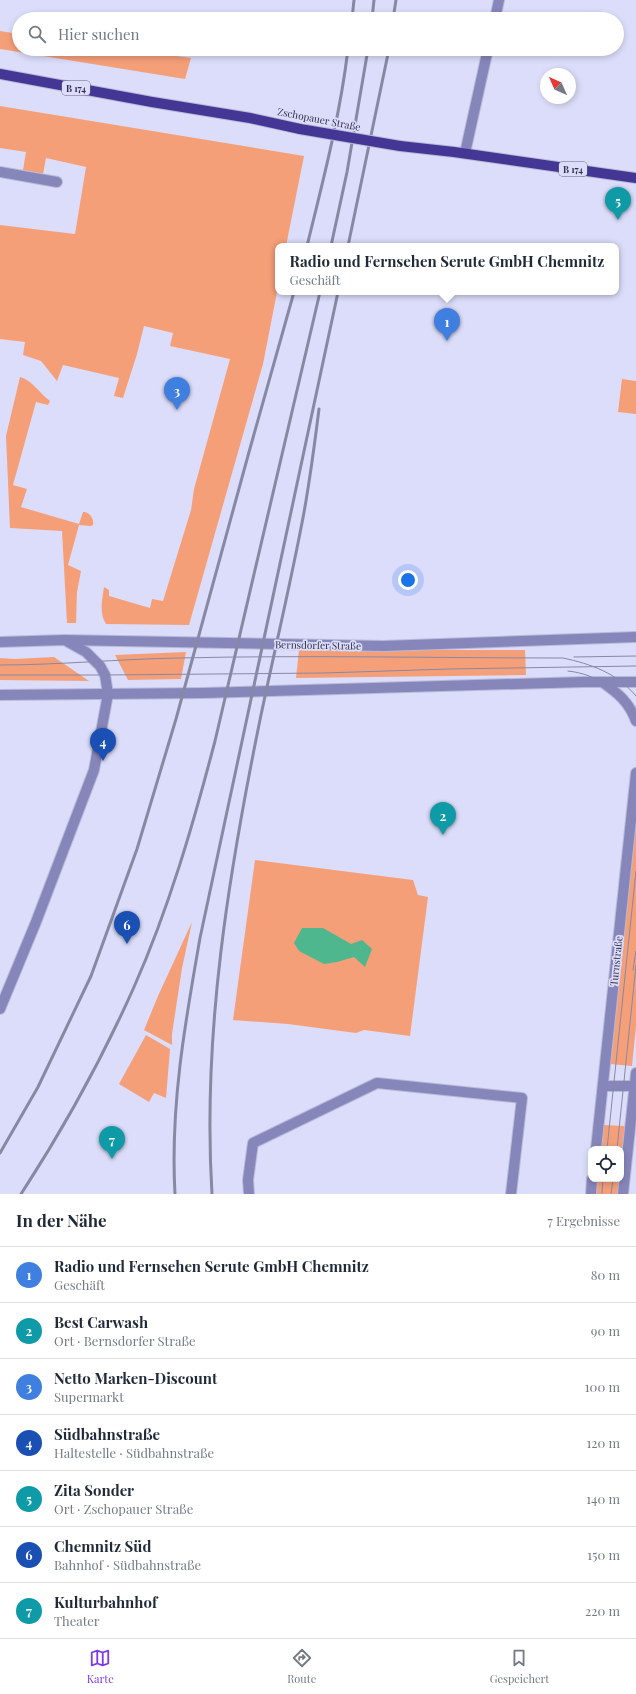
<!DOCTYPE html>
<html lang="de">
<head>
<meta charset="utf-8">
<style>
  :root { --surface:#fff; --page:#f2f2f3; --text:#1f2937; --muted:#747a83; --line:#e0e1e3; --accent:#7c3aed }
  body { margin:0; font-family:"Playfair Display",serif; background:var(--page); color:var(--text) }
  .controls { position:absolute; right:12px; bottom:12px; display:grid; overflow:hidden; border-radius:8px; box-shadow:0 2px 6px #0003 }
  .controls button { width:36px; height:36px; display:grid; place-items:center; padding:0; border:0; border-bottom:1px solid var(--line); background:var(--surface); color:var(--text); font:20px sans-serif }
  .compass { position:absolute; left:540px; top:68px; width:36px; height:36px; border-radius:50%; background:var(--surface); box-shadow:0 2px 6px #0003; rotate:315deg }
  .you { position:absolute; left:408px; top:580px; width:14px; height:14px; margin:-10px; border:3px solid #fff; border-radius:50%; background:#1a73e8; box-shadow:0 0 0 6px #1a73e833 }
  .badge { display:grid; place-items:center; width:26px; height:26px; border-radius:50%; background:var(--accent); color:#fff; font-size:13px; font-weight:700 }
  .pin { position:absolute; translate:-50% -33px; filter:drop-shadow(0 1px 2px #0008) }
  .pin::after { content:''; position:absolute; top:21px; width:14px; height:12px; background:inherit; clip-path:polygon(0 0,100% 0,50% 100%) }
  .popup { position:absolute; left:275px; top:243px; width:344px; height:52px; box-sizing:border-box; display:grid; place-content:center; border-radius:8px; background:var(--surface); filter:drop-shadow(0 1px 3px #0005); font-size:13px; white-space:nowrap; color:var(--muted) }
  .popup b { font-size:15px; color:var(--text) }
  .popup::after { content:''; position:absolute; left:50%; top:100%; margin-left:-8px; border:8px solid transparent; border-top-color:var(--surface) }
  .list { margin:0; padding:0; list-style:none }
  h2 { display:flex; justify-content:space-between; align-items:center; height:52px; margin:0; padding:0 16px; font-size:17px }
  h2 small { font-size:13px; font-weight:400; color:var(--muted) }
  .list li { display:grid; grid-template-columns:26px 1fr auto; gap:12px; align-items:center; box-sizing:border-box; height:56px; padding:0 16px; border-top:1px solid var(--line) }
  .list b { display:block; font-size:15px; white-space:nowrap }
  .list p { margin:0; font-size:13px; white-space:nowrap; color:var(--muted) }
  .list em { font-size:13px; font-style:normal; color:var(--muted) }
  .icon { flex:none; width:22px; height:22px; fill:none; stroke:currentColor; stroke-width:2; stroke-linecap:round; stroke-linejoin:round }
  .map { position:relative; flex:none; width:636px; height:1194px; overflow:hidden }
  .search { position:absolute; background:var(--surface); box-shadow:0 2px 6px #0003; left:12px; right:12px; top:12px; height:44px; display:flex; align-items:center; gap:10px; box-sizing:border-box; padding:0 14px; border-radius:22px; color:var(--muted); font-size:15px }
  .sheet { height:444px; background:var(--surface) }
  nav { display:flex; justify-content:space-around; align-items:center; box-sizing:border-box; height:56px; border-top:1px solid var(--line); background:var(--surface); font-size:11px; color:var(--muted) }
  nav a { display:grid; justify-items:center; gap:2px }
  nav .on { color:var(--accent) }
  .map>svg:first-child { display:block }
  .green { fill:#f59f79 }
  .water { fill:#4eb78d }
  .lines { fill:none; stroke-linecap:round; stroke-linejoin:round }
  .minor-casing { stroke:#b9bad7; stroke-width:12 }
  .major-casing { stroke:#b9bad7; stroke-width:12 }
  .minor { stroke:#8786bb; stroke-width:10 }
  .major { stroke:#443695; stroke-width:10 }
  .tram { stroke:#8788a4; stroke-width:1 }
  .rail { stroke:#8788a4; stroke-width:3 }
  .major-bridge-casing { stroke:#b9bad7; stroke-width:12; stroke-linecap:butt }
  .major-bridge { stroke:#443695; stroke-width:10 }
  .labels { text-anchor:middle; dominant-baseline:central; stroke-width:3.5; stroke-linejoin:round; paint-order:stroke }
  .shield { fill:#dcddfa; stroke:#62627e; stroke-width:1 }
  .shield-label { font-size:9px; font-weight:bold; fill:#2e2e49 }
  .street-label { font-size:10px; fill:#2e2e49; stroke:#dcddfa }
</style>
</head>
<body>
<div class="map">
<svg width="636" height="1194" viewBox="0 0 636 1194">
  <rect width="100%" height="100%" fill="#dcddfa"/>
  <g class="green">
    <polygon points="0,31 19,34 19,49 125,49 191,58 185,79 0,49"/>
    <path d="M0,106l304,50 -18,90h-8v41l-15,77 -74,261 -83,-1c-7,-11 -4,-24 -2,-37l5,3v6l41,12 2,-9 11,2 28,-91 3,-21 36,-130 -60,-13 3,-13 -29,-7 -7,28 -14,44 -9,-2 5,-18 -56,-13 -6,16 -16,-20 -18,-6 2,-13 -25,-3v-114l75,9 11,-67 -40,-9 -3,16 -20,-4 3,-18 -26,-4z"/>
    <path d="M20,377c12,3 20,17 30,24l-2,4 -12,-3 -23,83 14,4 -6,18 58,17 4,-12h2c6,2 9,7 8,13l-2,1 -12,-1 -11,40 13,6 -4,21 -1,31h-9l-5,-92 -52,-3 -4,-92z"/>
    <polygon points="622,379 636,381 636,414 618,412"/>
    <polygon points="299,650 525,650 526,675 296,678"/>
    <polygon points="186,652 181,679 128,680 115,655"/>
    <polygon points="54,657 89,681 0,680 0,658 14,659"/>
    <polygon points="636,813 636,1026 632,1066 610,1064"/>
    <polygon points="255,860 413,880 418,895 428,897 410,1036 364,1030 356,1033 288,1024 233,1020"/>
    <polygon points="192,922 182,968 172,1034 172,1045 144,1030 158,996"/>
    <polygon points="146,1035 170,1049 166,1098 154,1093 149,1102 119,1084"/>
    <polygon points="603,1125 625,1126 621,1167 621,1149 601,1149"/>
    <polygon points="598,1179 620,1179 618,1194 596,1194"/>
  </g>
  <polygon class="water" points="302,928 323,928 351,944 362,940 372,949 365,967 354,957 337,962 324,964 299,951 294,943"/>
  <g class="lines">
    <g class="minor-casing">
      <g id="minor">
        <polyline points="495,19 499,0"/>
        <polyline points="465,153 488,49"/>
        <polyline points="0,172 57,182"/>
        <polyline points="0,642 64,640 383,646 636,637"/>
        <path d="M602,682c16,11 27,20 34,39"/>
        <polyline points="0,695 203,693 583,682 636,682"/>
        <polyline points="0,1009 36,922 94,770 108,694 105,675 100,666 86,652 68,642"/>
        <polyline points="603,1086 636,1086"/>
        <polyline points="596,1149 636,773"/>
        <polyline points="249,1194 248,1180 253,1143 377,1083 522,1098 511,1194"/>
        <polyline points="591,1194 592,1179"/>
        <polyline points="623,1194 636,1073"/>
      </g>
    </g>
    <g class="major-casing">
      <g id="major">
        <polyline points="0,74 152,102 250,118 300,129"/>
        <polyline points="400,146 454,152 636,178"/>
      </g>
    </g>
    <use href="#minor" class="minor"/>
    <use href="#major" class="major"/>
    <g class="tram">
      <polyline points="574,657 636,656"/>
      <path d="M0,665c59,0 119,-6 179,-7 128,-3 256,0 384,0 28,6 54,15 73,38"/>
      <path d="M568,671c29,3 56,21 68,48"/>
      <polyline points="0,675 105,675 324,673 449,669 636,666"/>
      <polyline points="633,970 636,951"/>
      <polyline points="607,1149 636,871"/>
      <polyline points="617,1149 636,965"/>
      <polyline points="602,1194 603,1179"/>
      <polyline points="611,1194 613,1179"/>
    </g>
    <g class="rail">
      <polyline points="352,19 354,0"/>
      <polyline points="372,19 374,0"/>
      <polyline points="393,19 396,0"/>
      <path d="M307,246c16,-65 33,-130 41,-197"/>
      <polyline points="331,246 347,172 368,49"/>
      <polyline points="348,246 389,49"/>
      <polyline points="0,1153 38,1087 91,976 137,849 176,719 249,452 294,292"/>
      <path d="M21,1194c43,-66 81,-135 113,-207 35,-79 59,-162 81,-246l105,-449"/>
      <path d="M175,1194c-5,-87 10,-171 25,-256l138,-646"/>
      <path d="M212,1194c-10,-160 17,-323 49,-479 13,-62 28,-125 40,-187 8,-39 13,-79 18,-119"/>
    </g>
    <g class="major-bridge-casing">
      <polyline id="major-bridge" points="300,129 400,146"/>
    </g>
    <use href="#major-bridge" class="major-bridge"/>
  </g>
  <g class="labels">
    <g class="shield">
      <rect x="62" y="81" width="28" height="14" rx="3"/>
      <rect x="559" y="162" width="28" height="14" rx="3"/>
    </g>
    <g class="shield-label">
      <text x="76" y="88">B 174</text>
      <text x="573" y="169">B 174</text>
    </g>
    <g class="street-label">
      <text transform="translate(319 119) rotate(11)">Zschopauer Straße</text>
      <text transform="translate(318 645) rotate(1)">Bernsdorfer Straße</text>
      <text transform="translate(616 961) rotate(-84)">Turnstraße</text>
    </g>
  </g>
</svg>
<div class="controls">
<button><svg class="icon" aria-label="locate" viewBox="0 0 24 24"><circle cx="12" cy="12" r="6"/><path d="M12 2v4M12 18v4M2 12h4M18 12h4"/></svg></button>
</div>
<svg class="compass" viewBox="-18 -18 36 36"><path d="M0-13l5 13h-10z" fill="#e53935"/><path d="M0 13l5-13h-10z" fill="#747a83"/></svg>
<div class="you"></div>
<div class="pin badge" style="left:447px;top:341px;background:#3f7fe0">1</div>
<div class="popup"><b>Radio und Fernsehen Serute GmbH Chemnitz</b>Geschäft</div>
<div class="pin badge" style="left:443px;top:835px;background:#0f9aa8">2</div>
<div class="pin badge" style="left:177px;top:410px;background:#3f7fe0">3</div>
<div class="pin badge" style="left:103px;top:761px;background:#1a4fb4">4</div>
<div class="pin badge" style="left:618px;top:220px;background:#0f9aa8">5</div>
<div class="pin badge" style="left:127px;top:944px;background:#1a4fb4">6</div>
<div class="pin badge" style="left:112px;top:1159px;background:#0f9aa8">7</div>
<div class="search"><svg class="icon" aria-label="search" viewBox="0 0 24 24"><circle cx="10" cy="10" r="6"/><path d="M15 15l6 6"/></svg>Hier suchen</div>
</div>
<section class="sheet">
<h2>In der Nähe<small>7 Ergebnisse</small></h2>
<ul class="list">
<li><span class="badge" style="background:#3f7fe0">1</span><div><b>Radio und Fernsehen Serute GmbH Chemnitz</b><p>Geschäft</p></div><em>80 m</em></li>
<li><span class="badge" style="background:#0f9aa8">2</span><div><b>Best Carwash</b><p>Ort · Bernsdorfer Straße</p></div><em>90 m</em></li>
<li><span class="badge" style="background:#3f7fe0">3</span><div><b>Netto Marken-Discount</b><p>Supermarkt</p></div><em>100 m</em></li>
<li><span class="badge" style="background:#1a4fb4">4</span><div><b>Südbahnstraße</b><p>Haltestelle · Südbahnstraße</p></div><em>120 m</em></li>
<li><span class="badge" style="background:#0f9aa8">5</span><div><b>Zita Sonder</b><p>Ort · Zschopauer Straße</p></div><em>140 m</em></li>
<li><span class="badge" style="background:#1a4fb4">6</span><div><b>Chemnitz Süd</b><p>Bahnhof · Südbahnstraße</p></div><em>150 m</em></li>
<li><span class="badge" style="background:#0f9aa8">7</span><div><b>Kulturbahnhof</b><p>Theater</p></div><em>220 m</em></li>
</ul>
</section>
<nav>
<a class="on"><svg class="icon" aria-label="map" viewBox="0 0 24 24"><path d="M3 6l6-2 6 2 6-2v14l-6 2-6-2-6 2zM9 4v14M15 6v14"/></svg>Karte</a>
<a><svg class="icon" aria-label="directions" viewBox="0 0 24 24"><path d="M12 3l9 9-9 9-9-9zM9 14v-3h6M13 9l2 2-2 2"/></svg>Route</a>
<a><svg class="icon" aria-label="saved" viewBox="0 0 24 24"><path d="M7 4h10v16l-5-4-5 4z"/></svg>Gespeichert</a>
</nav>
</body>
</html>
